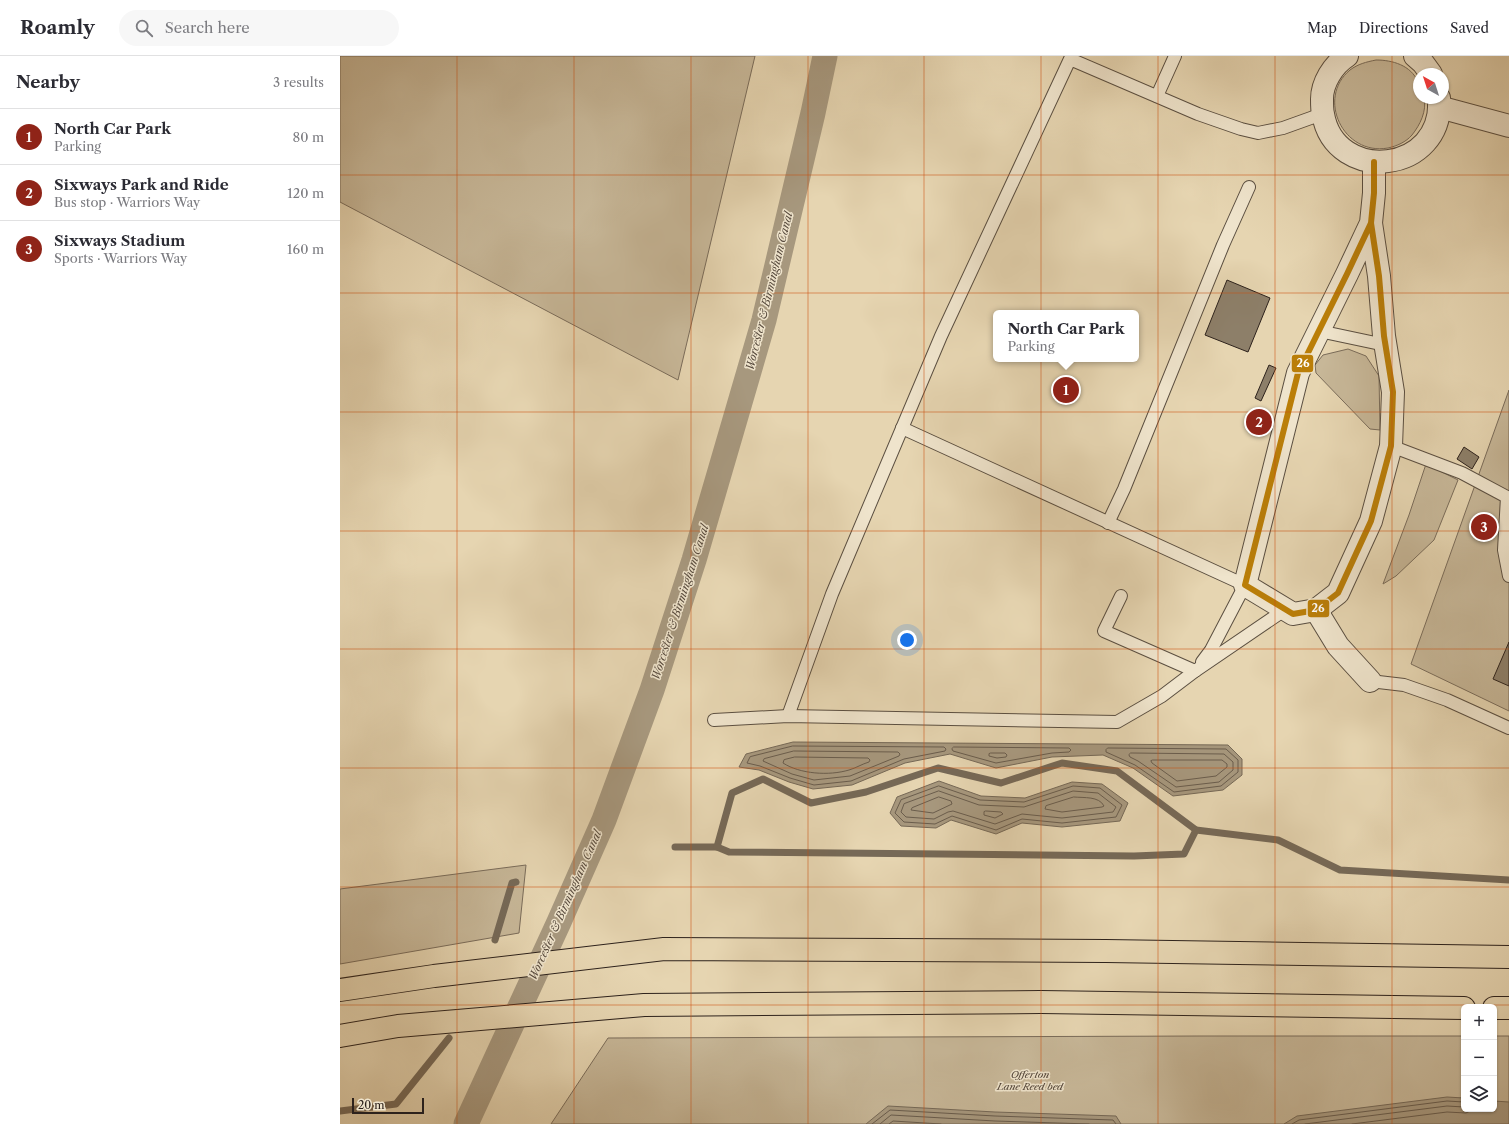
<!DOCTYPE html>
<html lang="en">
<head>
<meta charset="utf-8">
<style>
  :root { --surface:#fff; --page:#f7f7f7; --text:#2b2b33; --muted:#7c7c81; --line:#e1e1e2; --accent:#8f2418 }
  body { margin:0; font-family:"Libre Caslon Text",serif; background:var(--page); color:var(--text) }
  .controls { position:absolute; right:12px; bottom:12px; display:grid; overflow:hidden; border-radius:6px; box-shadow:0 1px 3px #0004 }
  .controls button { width:36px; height:36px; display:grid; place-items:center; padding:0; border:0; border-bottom:1px solid var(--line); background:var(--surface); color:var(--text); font:20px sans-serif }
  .compass { position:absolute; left:1073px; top:12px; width:36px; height:36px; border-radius:50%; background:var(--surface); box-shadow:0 1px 3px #0004; rotate:321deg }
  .scale { position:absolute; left:12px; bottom:10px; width:72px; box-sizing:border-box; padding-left:4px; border:2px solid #2d221c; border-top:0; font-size:11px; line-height:14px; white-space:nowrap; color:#2d221c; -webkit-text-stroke:3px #efe4cc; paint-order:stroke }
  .you { position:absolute; left:567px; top:584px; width:14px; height:14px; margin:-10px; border:3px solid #fff; border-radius:50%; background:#1a73e8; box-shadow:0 0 0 6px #1a73e833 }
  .badge { display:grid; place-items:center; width:26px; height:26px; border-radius:50%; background:var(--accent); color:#fff; font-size:13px; font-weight:700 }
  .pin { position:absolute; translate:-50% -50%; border:2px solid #fff; box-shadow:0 1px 4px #0006 }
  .popup { position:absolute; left:653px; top:254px; width:146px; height:52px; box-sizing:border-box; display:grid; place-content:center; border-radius:6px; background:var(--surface); filter:drop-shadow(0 1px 3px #0005); font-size:13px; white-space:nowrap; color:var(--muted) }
  .popup b { font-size:15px; color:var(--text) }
  .popup::after { content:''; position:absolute; left:50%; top:100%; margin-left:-8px; border:8px solid transparent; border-top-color:var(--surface) }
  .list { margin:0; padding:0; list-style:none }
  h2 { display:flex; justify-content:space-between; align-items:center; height:52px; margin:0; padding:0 16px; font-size:17px }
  h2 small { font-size:13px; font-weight:400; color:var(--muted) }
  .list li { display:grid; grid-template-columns:26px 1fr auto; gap:12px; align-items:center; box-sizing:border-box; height:56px; padding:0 16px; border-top:1px solid var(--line) }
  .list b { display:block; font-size:15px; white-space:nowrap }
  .list p { margin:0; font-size:13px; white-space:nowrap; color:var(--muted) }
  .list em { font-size:13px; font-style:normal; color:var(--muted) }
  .icon { flex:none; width:22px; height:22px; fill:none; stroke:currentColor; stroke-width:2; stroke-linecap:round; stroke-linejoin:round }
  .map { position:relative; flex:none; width:1169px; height:1068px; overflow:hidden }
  header { display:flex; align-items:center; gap:24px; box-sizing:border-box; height:56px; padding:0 20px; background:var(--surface); border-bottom:1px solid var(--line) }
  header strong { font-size:19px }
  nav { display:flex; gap:22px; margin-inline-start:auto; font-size:14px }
  .search { width:280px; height:36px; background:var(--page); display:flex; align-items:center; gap:10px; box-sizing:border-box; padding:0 14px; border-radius:22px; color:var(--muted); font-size:15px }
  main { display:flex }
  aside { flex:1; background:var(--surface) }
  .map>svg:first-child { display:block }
  .green { fill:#c7b798; stroke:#7a6c5a }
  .water { fill:#a7987e; stroke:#766957 }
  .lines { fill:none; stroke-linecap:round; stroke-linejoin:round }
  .shore { stroke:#6a5d4d; stroke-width:1 }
  .stream { stroke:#766957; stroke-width:7 }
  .canal { stroke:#a7987e; stroke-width:25 }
  .building { fill:#8d7f69; stroke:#2d221c }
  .service-casing { stroke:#5b4f41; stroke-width:14 }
  .minor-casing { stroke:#5b4f41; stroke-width:24 }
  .trunk-casing { stroke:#2d221c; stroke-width:24 }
  .service { stroke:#efe4cc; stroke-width:12 }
  .minor { stroke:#efe4cc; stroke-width:22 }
  .trunk { stroke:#e6d5b1; stroke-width:22 }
  .bus-1-casing { stroke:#efe4cc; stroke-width:9 }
  .bus-1 { stroke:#ba7e08; stroke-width:6 }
  .grid { fill:none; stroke:#cc510e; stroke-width:1; stroke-opacity:0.55 }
  .labels { text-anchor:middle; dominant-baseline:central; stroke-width:3; stroke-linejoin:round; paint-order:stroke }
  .park-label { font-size:10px; font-style:italic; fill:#54473b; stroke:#efe4cc }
  .water-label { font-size:11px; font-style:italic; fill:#584b3e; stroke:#efe4cc }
  .line-badge { stroke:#efe4cc; stroke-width:1.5 }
  .badge-label { font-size:11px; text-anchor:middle; font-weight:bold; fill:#fff }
</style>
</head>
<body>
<header>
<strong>Roamly</strong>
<div class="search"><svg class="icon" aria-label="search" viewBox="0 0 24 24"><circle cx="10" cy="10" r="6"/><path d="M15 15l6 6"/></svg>Search here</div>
<nav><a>Map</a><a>Directions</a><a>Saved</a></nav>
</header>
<main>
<aside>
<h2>Nearby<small>3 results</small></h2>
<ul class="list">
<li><span class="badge">1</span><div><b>North Car Park</b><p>Parking</p></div><em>80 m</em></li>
<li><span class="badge">2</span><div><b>Sixways Park and Ride</b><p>Bus stop · Warriors Way</p></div><em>120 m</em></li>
<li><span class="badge">3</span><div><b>Sixways Stadium</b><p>Sports · Warriors Way</p></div><em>160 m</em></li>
</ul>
</aside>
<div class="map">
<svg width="1169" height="1068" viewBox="0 0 1169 1068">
  <rect width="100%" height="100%" fill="#e6d5b1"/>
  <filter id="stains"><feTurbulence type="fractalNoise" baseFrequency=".005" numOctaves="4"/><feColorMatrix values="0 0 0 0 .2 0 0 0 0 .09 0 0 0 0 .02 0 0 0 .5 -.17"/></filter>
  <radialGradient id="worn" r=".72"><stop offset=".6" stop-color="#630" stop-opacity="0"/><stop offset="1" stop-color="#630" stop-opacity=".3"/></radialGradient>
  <g class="green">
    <polygon points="0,0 415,0 338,324 0,146"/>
    <path d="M1036,4c16,0 35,5 42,22 2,5 1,11 1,16h5c3,13 -4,27 -12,37 -6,7 -15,11 -24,13 -45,8 -72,-50 -38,-78 8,-6 16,-8 26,-10z"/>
    <polygon points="1008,293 1026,300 1039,320 1040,374 1030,373 976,317 975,309 983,299"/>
    <polygon points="1169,334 1169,655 1071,608"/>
    <polygon points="1086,408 1118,424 1094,484 1056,520 1043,528 1069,459"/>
    <polygon points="186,809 179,877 0,908 0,833"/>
    <polygon points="860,980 1124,980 1124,1053 1154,1053 1154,980 1169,980 1169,1068 211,1068 268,982"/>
  </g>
  <g class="water">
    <polygon points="453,686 888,689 902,703 902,719 883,734 833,740 793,712 763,699 712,701 656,712 610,698 565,707 512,729 473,733 449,726 419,714 399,711 406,698"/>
    <polygon points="599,725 641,740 685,742 732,726 762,728 788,747 780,765 722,771 682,767 656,778 611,764 596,772 561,770 550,757 557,741"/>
    <polygon points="1107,1041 1124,1042 1124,1053 1154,1053 1154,1045 1169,1046 1169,1068 944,1068 957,1060"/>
    <polygon points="548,1050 655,1056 776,1060 781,1068 526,1068"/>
  </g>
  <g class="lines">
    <g class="shore">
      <polygon points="453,690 604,691 606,693 605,695 564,703 511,725 474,729 450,722 420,710 407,707 410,701"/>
      <polygon points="614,691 729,692 731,694 729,696 712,697 656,707 613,695 612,693"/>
      <polygon points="768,692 886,693 898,704 898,716 881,730 834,736 795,709 766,696 766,694"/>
      <polygon points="454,695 558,696 560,698 559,700 510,720 474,724 452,718 423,705 424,703"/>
      <polygon points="651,697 665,697 667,699 666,701 657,702 649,700 649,698"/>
      <polygon points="791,697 884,698 893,706 893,714 879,726 836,731 798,705 790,701 789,699"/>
      <path d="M455,701l73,1 2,2 -1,2c-7,2 -13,6 -20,8 -20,6 -49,4 -66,-7l1,-3z"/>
      <polygon points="813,704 882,704 887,708 887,711 876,720 837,725 812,707 811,705"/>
      <polygon points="599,730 640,744 684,746 733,730 760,732 782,749 776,761 722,767 682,763 656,774 612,760 595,768 564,766 555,757 561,744"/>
      <polygon points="599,735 639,749 684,751 733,735 758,737 776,751 773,756 722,762 682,758 655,768 613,755 608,756 594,763 566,761 561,756 564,748"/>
      <polygon points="599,741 611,745 612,748 593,757 571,754 572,752"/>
      <path d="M734,741c10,1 25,-1 30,9l-2,1 -40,5 -17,-3 1,-3z"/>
      <polygon points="646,755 661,756 663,758 655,762 644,759 644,756"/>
      <polyline points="532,1068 550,1054 655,1060 773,1064 776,1068"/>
      <polyline points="540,1068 551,1059 655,1065 749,1068"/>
      <polyline points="549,1068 553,1065 601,1068"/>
      <polyline points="952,1068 959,1064 1107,1045 1124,1046"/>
      <polyline points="965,1068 1107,1050 1124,1051"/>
      <polyline points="1012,1068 1107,1056 1126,1057 1134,1053"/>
    </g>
    <g class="stream">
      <polyline points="335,791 377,791 392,737 423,723 471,747 526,736 598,712 661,727 722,707 777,715 856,774 938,784 1000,814 1169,824"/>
      <polyline points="377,791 389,796 794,800 844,798 856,774"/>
      <polyline points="155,884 172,827 176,826"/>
      <polyline points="0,1055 56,1048 109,982"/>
    </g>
    <polyline class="canal" points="126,1068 219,866 264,764 312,634 354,504 424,264 473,57 485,0"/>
  </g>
  <g class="building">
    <polygon points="887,224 930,242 908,296 865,279"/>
    <polygon points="929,309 936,312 921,345 915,342"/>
    <polygon points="1124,391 1139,401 1132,413 1117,403"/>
    <polygon points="1169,586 1169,630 1153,623"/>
  </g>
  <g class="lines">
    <g class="service-casing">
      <g id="service">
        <polyline points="817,40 835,0"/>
        <polyline points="979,275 1045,289"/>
        <polyline points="562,372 905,529 871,594 862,606"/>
        <polyline points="1051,390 1122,417 1167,441 1164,494 1169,520"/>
        <polyline points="768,467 784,433 883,189 909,131"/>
        <polyline points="781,540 764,575 855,615"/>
        <polyline points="1030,625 1064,629 1107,644 1169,672"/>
        <polyline points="448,660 492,538 601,280 730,3 858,58 901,73 918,77 943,72 982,58"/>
        <polyline points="374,664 448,660 777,666 822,640 855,615 946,553"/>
      </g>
    </g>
    <g class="minor-casing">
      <g id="minor">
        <path d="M1007,0c-14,9 -25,27 -25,43 0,5 0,11 1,15 12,71 122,60 116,-16"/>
        <polyline points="1075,0 1083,7 1091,18"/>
        <polyline points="1099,51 1169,70"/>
        <polyline points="1031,167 1007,218 958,317 905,529 953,558 976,554 998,537 1031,465 1051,390 1053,336 1044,280 1039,220 1031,167 1034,137 1034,106"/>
        <polyline points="976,554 998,590 1030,625"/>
      </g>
    </g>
    <g class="trunk-casing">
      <g id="trunk">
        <polyline points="0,934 94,920 324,893 766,895 1169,901"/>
        <polyline points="1154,952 1169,952"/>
        <polyline points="0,980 58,970 304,949 701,946 1124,952"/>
      </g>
    </g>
    <use href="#service" class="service"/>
    <use href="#minor" class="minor"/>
    <use href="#trunk" class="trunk"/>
    <g class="bus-1-casing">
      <polyline id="bus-1" points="1031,167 1007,218 958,317 905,529 953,558 976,554 998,537 1031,465 1051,390 1053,336 1044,280 1039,220 1031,167 1034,137 1034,106"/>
    </g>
    <use href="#bus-1" class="bus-1"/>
  </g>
  <path class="grid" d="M117,0v1068M234,0v1068M351,0v1068M468,0v1068M584,0v1068M701,0v1068M818,0v1068M935,0v1068M1052,0v1068M0,119h1169M0,237h1169M0,356h1169M0,475h1169M0,593h1169M0,712h1169M0,831h1169M0,949h1169"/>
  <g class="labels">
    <g class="park-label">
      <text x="690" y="1018">Offerton<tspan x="690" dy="12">Lane Reed bed</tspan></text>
    </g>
    <g class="water-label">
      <text transform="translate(429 235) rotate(-76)">Worcester &amp; Birmingham Canal</text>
      <text transform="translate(340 546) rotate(-72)">Worcester &amp; Birmingham Canal</text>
      <text transform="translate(225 849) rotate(-66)">Worcester &amp; Birmingham Canal</text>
    </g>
  </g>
  <g class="line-badge">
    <rect x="951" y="298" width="23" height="19" rx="4" fill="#ba7e08"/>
    <rect x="967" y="543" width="23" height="19" rx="4" fill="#ba7e08"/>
  </g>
  <g class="badge-label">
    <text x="963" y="311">26</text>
    <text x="978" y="556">26</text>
  </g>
  <rect width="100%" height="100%" filter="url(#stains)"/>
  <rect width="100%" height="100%" fill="url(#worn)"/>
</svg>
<div class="controls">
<button>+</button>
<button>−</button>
<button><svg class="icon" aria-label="layers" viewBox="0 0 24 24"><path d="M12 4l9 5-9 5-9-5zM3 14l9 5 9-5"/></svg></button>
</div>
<svg class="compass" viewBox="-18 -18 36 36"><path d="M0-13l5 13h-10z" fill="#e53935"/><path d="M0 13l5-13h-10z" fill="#7c7c81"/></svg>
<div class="scale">20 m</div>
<div class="you"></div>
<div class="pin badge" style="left:726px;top:334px">1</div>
<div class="popup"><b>North Car Park</b>Parking</div>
<div class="pin badge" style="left:919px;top:366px">2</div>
<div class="pin badge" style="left:1144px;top:471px">3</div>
</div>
</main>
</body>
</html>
